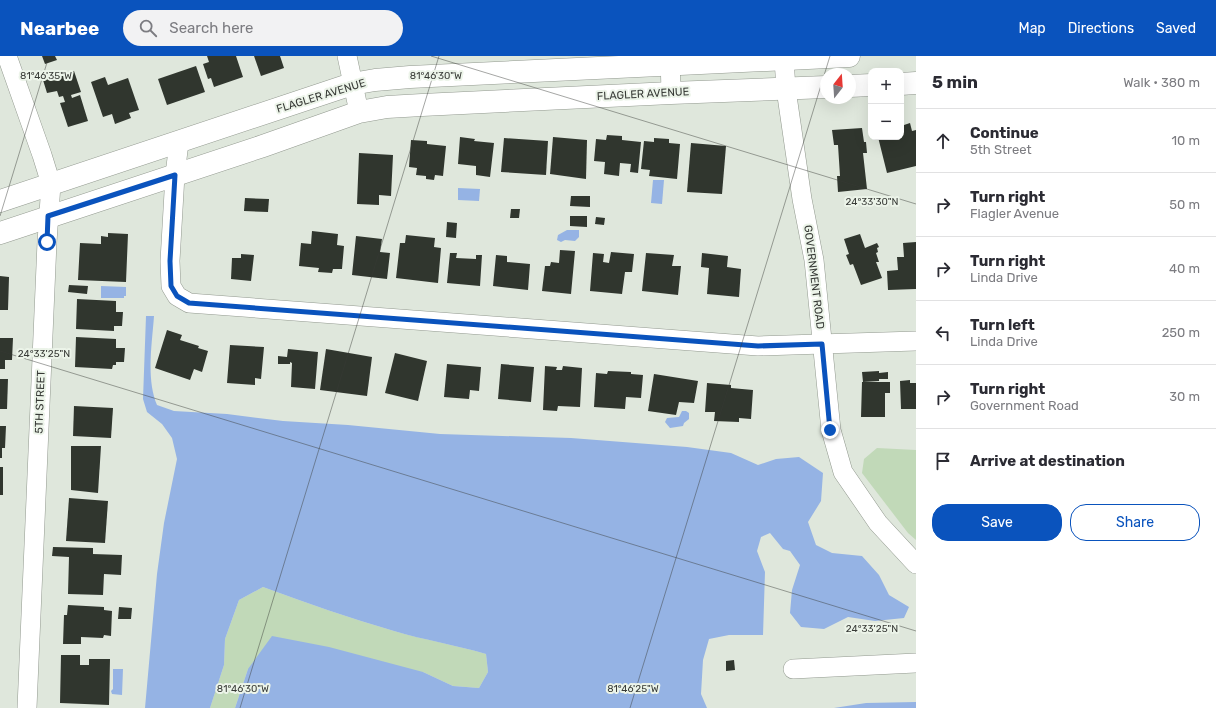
<!DOCTYPE html>
<html lang="en">
<head>
<meta charset="utf-8">
<style>
  :root { --surface:#fff; --page:#f2f2f3; --text:#2b2b33; --muted:#7c7c81; --line:#e1e1e2; --accent:#0a53bd }
  body { margin:0; font-family:Rubik,sans-serif; background:var(--page); color:var(--text) }
  .controls { position:absolute; right:12px; top:12px; display:grid; overflow:hidden; border-radius:8px; box-shadow:0 4px 16px #0002 }
  .controls button { width:36px; height:36px; display:grid; place-items:center; padding:0; border:0; border-bottom:1px solid var(--line); background:var(--surface); color:var(--text); font:20px sans-serif }
  .compass { position:absolute; left:820px; top:12px; width:36px; height:36px; border-radius:50%; background:var(--surface); box-shadow:0 4px 16px #0002; rotate:17deg }
  .stop { position:absolute; width:12px; height:12px; margin:-9px; border:3px solid #0a53bd; border-radius:50%; background:#fff }
  .stop.end { background:#0a53bd; border-color:#fff; box-shadow:0 1px 4px #0008 }
  .list { margin:0; padding:0; list-style:none }
  h2 { display:flex; justify-content:space-between; align-items:center; height:52px; margin:0; padding:0 16px; font-size:17px }
  h2 small { font-size:13px; font-weight:400; color:var(--muted) }
  .list li { display:grid; grid-template-columns:26px 1fr auto; gap:12px; align-items:center; box-sizing:border-box; height:64px; padding:0 16px; border-top:1px solid var(--line) }
  .list b { display:block; font-size:15px; white-space:nowrap }
  .list p { margin:0; font-size:13px; white-space:nowrap; color:var(--muted) }
  .list em { font-size:13px; font-style:normal; color:var(--muted) }
  .actions { display:flex; gap:8px; padding:12px 16px }
  .actions a { flex:1; padding:9px 0; border:1px solid var(--accent); border-radius:16px; text-align:center; font-size:14px; color:var(--accent) }
  .actions .main { background:var(--accent); color:#fff }
  .icon { flex:none; width:22px; height:22px; fill:none; stroke:currentColor; stroke-width:2; stroke-linecap:round; stroke-linejoin:round }
  .map { position:relative; flex:none; width:916px; height:652px; overflow:hidden }
  header { display:flex; align-items:center; gap:24px; box-sizing:border-box; height:56px; padding:0 20px; background:var(--accent); color:#fff }
  header strong { font-size:19px }
  nav { display:flex; gap:22px; margin-inline-start:auto; font-size:14px }
  .search { width:280px; height:36px; background:var(--page); display:flex; align-items:center; gap:10px; box-sizing:border-box; padding:0 14px; border-radius:22px; color:var(--muted); font-size:15px }
  main { display:flex }
  aside { flex:1; background:var(--surface) }
  .map>svg:first-child { display:block }
  .green { fill:#c1d9b8 }
  .water { fill:#95b3e4 }
  .building { fill:#30362e }
  .lines { fill:none; stroke-linecap:round; stroke-linejoin:round }
  .minor-casing { stroke:#92998f; stroke-width:20 }
  .major-casing { stroke:#92998f; stroke-width:23 }
  .minor { stroke:#fff; stroke-width:19 }
  .major { stroke:#fff; stroke-width:22 }
  .route { stroke:#0a53bd; stroke-width:5 }
  .ticks { fill:none; stroke:#373a36; stroke-width:1; stroke-opacity:0.45 }
  .labels { text-anchor:middle; dominant-baseline:central; stroke-width:4; stroke-linejoin:round; paint-order:stroke }
  .street-label { font-size:11px; fill:#373a36; stroke:#ecf4e9 }
  .ticks-label { font-size:10px; text-anchor:middle; fill:#373a36; stroke:#ecf4e9; stroke-width:4; stroke-linejoin:round; paint-order:stroke }
</style>
</head>
<body>
<header>
<strong>Nearbee</strong>
<div class="search"><svg class="icon" aria-label="search" viewBox="0 0 24 24"><circle cx="10" cy="10" r="6"/><path d="M15 15l6 6"/></svg>Search here</div>
<nav><a>Map</a><a>Directions</a><a>Saved</a></nav>
</header>
<main>
<div class="map">
<svg width="916" height="652" viewBox="0 0 916 652">
  <rect width="100%" height="100%" fill="#dfe7dc"/>
  <g class="green">
    <polygon points="877,392 916,394 916,484 908,477 862,417 864,403"/>
    <path d="M263,531c43,16 87,31 131,44 31,9 62,14 92,23l2,18 -9,16 -26,-2 -30,-14 -175,-3 -13,39h-25l14,-43 1,-26 14,-39z"/>
  </g>
  <g class="water">
    <polygon points="653,124 664,124 662,148 651,147"/>
    <polygon points="458,132 480,133 479,145 458,144"/>
    <polygon points="567,174 579,174 579,181 575,185 565,184 561,186 557,184 558,179"/>
    <polygon points="101,230 126,231 126,240 124,240 124,242 101,242"/>
    <path d="M146,260h8c-2,28 -8,63 3,89l17,6 53,3 56,7 65,4 92,9 131,4 116,9 44,6 27,12 18,-6 23,-2 24,16 -2,28 -13,21 8,23 16,8 30,3 17,19 10,20 20,12 -5,11 -29,3 -27,-4 -24,12 -23,-2 -11,-14 2,-23 8,-25 -10,-14 -7,-2 -13,-16 -9,4 -4,14 8,21 -2,63h-34l-20,4 -6,21 -2,34 6,14h-472l13,-39 24,-33 57,11 94,25 30,14 26,2 9,-16 -2,-18c-30,-9 -62,-14 -92,-23 -44,-13 -88,-28 -131,-44l-24,13 -14,39 -1,26 -14,43h-65l12,-134 7,-51 13,-64 -5,-21 -10,-14 -15,-12 -4,-13z"/>
    <polygon points="682,355 686,355 689,357 689,363 684,367 683,370 670,372 665,366 667,362 679,361"/>
    <polygon points="113,613 123,613 122,639 112,638 111,635 113,633"/>
    <polygon points="916,646 916,652 834,652 866,647"/>
  </g>
  <g class="building">
    <polygon points="42,0 55,0 57,4 45,8"/>
    <polygon points="207,0 236,0 243,21 214,31 211,22 208,23 203,8 209,6"/>
    <polygon points="254,0 280,0 284,12 261,20"/>
    <polygon points="196,10 205,36 167,49 158,23"/>
    <polygon points="74,15 81,36 71,39 72,42 80,39 88,65 68,71 60,47 65,46 63,40 59,41 57,35 47,37 43,24"/>
    <polygon points="105,21 108,29 128,22 139,54 129,57 131,62 115,68 112,58 103,61 91,26"/>
    <polygon points="910,67 912,75 916,74 916,110 887,117 878,81 901,81 901,70"/>
    <polygon points="862,72 864,86 866,86 867,97 863,97 867,133 838,136 837,120 840,120 838,89 834,89 832,74"/>
    <polygon points="607,79 622,80 622,84 641,86 638,117 630,116 631,108 620,107 619,120 604,118 605,106 594,105 596,83 606,84"/>
    <polygon points="460,81 475,83 474,85 494,87 490,121 476,119 476,110 458,108"/>
    <polygon points="553,81 587,84 586,123 550,118"/>
    <polygon points="504,82 548,85 546,119 501,116"/>
    <polygon points="654,82 669,83 669,87 680,88 677,123 649,120 650,114 641,113 644,85 654,86"/>
    <polygon points="411,84 427,85 427,88 446,90 443,120 435,119 434,124 426,123 426,120 416,119 417,112 409,111"/>
    <polygon points="691,87 726,90 722,138 687,136"/>
    <polygon points="359,97 393,99 391,140 379,139 379,149 357,148"/>
    <polygon points="571,140 590,140 590,151 570,150"/>
    <polygon points="245,142 269,143 268,156 244,155"/>
    <polygon points="511,153 520,153 519,162 510,162"/>
    <polygon points="570,160 587,160 587,171 570,170"/>
    <polygon points="596,161 605,162 604,169 595,168"/>
    <polygon points="447,166 457,167 456,182 446,181"/>
    <polygon points="312,175 338,178 337,189 344,190 342,213 333,213 332,217 318,216 319,212 299,210 301,187 311,188"/>
    <polygon points="108,177 128,178 126,226 78,224 80,187 101,188 101,180 108,181"/>
    <polygon points="860,178 865,192 877,187 879,191 877,192 878,196 876,197 879,206 876,206 882,222 861,229 853,208 850,209 846,199 849,198 844,183"/>
    <polygon points="406,179 435,182 434,191 441,192 438,227 396,222 400,187 405,187"/>
    <polygon points="356,180 382,183 380,196 390,197 387,223 352,219"/>
    <polygon points="916,186 916,233 888,234 887,215 898,214 897,201 904,201 903,187"/>
    <polygon points="560,194 575,195 571,238 542,235 545,210 550,210 551,206 559,207"/>
    <polygon points="611,196 634,198 632,216 625,216 622,238 590,235 593,197 604,198 603,206 609,207"/>
    <polygon points="450,197 457,197 456,202 476,203 476,199 482,199 480,230 447,227"/>
    <polygon points="646,197 674,199 672,210 681,210 678,239 642,235"/>
    <polygon points="702,197 728,200 727,211 741,213 739,241 707,238 709,212 701,211"/>
    <polygon points="241,198 254,199 251,225 231,223 232,202 241,202"/>
    <polygon points="496,199 507,200 507,206 530,208 528,234 493,230"/>
    <polygon points="0,220 9,221 8,254 0,254"/>
    <polygon points="69,229 88,230 87,238 68,236"/>
    <polygon points="77,243 116,245 116,256 123,256 122,270 114,270 114,275 76,273"/>
    <polygon points="167,274 182,279 180,284 199,290 198,292 208,295 202,316 194,313 190,324 155,312"/>
    <polygon points="76,281 116,283 116,292 125,292 124,306 116,306 116,309 113,309 112,313 75,311"/>
    <polygon points="0,282 13,282 12,304 5,304 5,313 0,313"/>
    <polygon points="230,289 264,291 261,323 255,322 255,329 227,327"/>
    <polygon points="288,293 318,296 315,333 291,331 292,307 290,306 290,308 278,308 278,300 287,301"/>
    <polygon points="326,293 372,301 367,340 320,334"/>
    <polygon points="395,297 427,305 418,345 385,337"/>
    <polygon points="447,308 481,311 479,335 470,334 469,343 444,341"/>
    <polygon points="501,308 534,311 531,346 498,343"/>
    <polygon points="545,310 557,311 556,314 562,314 563,310 582,312 580,351 558,350 557,355 543,354"/>
    <polygon points="608,315 631,316 631,318 643,319 641,342 626,341 625,353 594,351 596,317 607,318"/>
    <polygon points="879,315 879,317 888,316 888,323 879,323 879,325 863,326 862,316"/>
    <polygon points="654,318 698,325 694,347 679,346 676,359 648,355"/>
    <polygon points="0,323 8,323 7,353 0,353"/>
    <polygon points="910,324 910,327 916,327 916,353 901,353 900,325"/>
    <polygon points="862,326 890,326 890,337 885,337 885,361 861,361"/>
    <polygon points="707,327 731,329 731,332 753,334 751,363 739,362 739,366 714,365 715,356 705,356"/>
    <polygon points="74,350 113,352 111,382 73,380"/>
    <polygon points="0,370 6,370 5,392 2,392 2,402 0,402"/>
    <polygon points="71,390 101,390 98,437 71,434"/>
    <rect x="0" y="411" width="3" height="28"/>
    <polygon points="69,442 108,445 105,487 66,485"/>
    <polygon points="53,491 93,492 93,498 122,499 121,519 104,518 103,539 68,538 69,501 52,500"/>
    <polygon points="68,549 104,551 104,554 112,555 111,580 104,579 103,582 81,581 81,588 63,588 64,559 67,559"/>
    <polygon points="119,551 132,552 131,563 118,563"/>
    <polygon points="61,599 80,599 80,609 89,609 89,603 110,603 109,649 60,647"/>
    <polygon points="734,604 735,614 726,615 726,605"/>
  </g>
  <g class="lines">
    <g class="minor-casing">
      <g id="minor">
        <polyline points="7,0 42,99 51,128 47,186 27,652"/>
        <polyline points="347,0 359,56"/>
        <polyline points="670,0 671,37"/>
        <polyline points="784,3 786,33 802,143 814,204 831,374 843,416 878,467 916,508"/>
        <polyline points="179,86 175,119 170,205 171,230 177,240 189,247 758,290 916,285"/>
        <polyline points="793,613 916,607"/>
      </g>
    </g>
    <g class="major-casing">
      <g id="major">
        <polyline points="901,28 916,27"/>
        <polyline points="850,30 871,29"/>
        <polyline points="0,145 352,28 375,24 410,21 849,0"/>
        <polyline points="0,177 263,90 359,56 387,51 422,49 671,37 826,31"/>
      </g>
    </g>
    <use href="#minor" class="minor"/>
    <use href="#major" class="major"/>
  </g>
  <g class="lines">
    <polyline class="route" points="47,186 48,160 175,119 170,205 171,230 177,240 189,247 758,290 822,288 830,374"/>
  </g>
  <path class="ticks" d="M431,0l485,148M0,160l49,-160M0,295l916,280M240,652l199,-652M630,652l200,-652"/>
  <g class="labels">
    <g class="street-label">
      <text transform="translate(643 38) rotate(-3)">FLAGLER AVENUE</text>
      <text transform="translate(321 40) rotate(-17)">FLAGLER AVENUE</text>
      <text transform="translate(814 221) rotate(83)">GOVERNMENT ROAD</text>
      <text transform="translate(40 346) rotate(-88)">5TH STREET</text>
    </g>
  </g>
  <g class="ticks-label">
    <text x="46" y="23">81°46'35"W</text>
    <text x="436" y="23">81°46'30"W</text>
    <text x="872" y="149">24°33'30"N</text>
    <text x="44" y="301">24°33'25"N</text>
    <text x="872" y="576">24°33'25"N</text>
    <text x="243" y="636">81°46'30"W</text>
    <text x="633" y="636">81°46'25"W</text>
  </g>
</svg>
<div class="controls">
<button>+</button>
<button>−</button>
</div>
<svg class="compass" viewBox="-18 -18 36 36"><path d="M0-13l5 13h-10z" fill="#e53935"/><path d="M0 13l5-13h-10z" fill="#7c7c81"/></svg>
<div class="stop" style="left:47px;top:186px"></div>
<div class="stop end" style="left:830px;top:374px"></div>
</div>
<aside>
<h2>5 min<small>Walk · 380 m</small></h2>
<ul class="list">
<li><svg class="icon" aria-label="ahead" viewBox="0 0 24 24"><path d="M12 20V5M6 11l6-6 6 6"/></svg><div><b>Continue</b><p>5th Street</p></div><em>10 m</em></li>
<li><svg class="icon" aria-label="right" viewBox="0 0 24 24"><path d="M7 20v-9h11M14 6l5 5-5 5"/></svg><div><b>Turn right</b><p>Flagler Avenue</p></div><em>50 m</em></li>
<li><svg class="icon" aria-label="right" viewBox="0 0 24 24"><path d="M7 20v-9h11M14 6l5 5-5 5"/></svg><div><b>Turn right</b><p>Linda Drive</p></div><em>40 m</em></li>
<li><svg class="icon" aria-label="left" viewBox="0 0 24 24"><path d="M17 20v-9H6M10 6l-5 5 5 5"/></svg><div><b>Turn left</b><p>Linda Drive</p></div><em>250 m</em></li>
<li><svg class="icon" aria-label="right" viewBox="0 0 24 24"><path d="M7 20v-9h11M14 6l5 5-5 5"/></svg><div><b>Turn right</b><p>Government Road</p></div><em>30 m</em></li>
<li><svg class="icon" aria-label="arrive" viewBox="0 0 24 24"><path d="M6 21V4h12l-3 4 3 4H6"/></svg><div><b>Arrive at destination</b></div></li>
</ul>
<div class="actions"><a class="main">Save</a><a>Share</a></div>
</aside>
</main>
</body>
</html>
